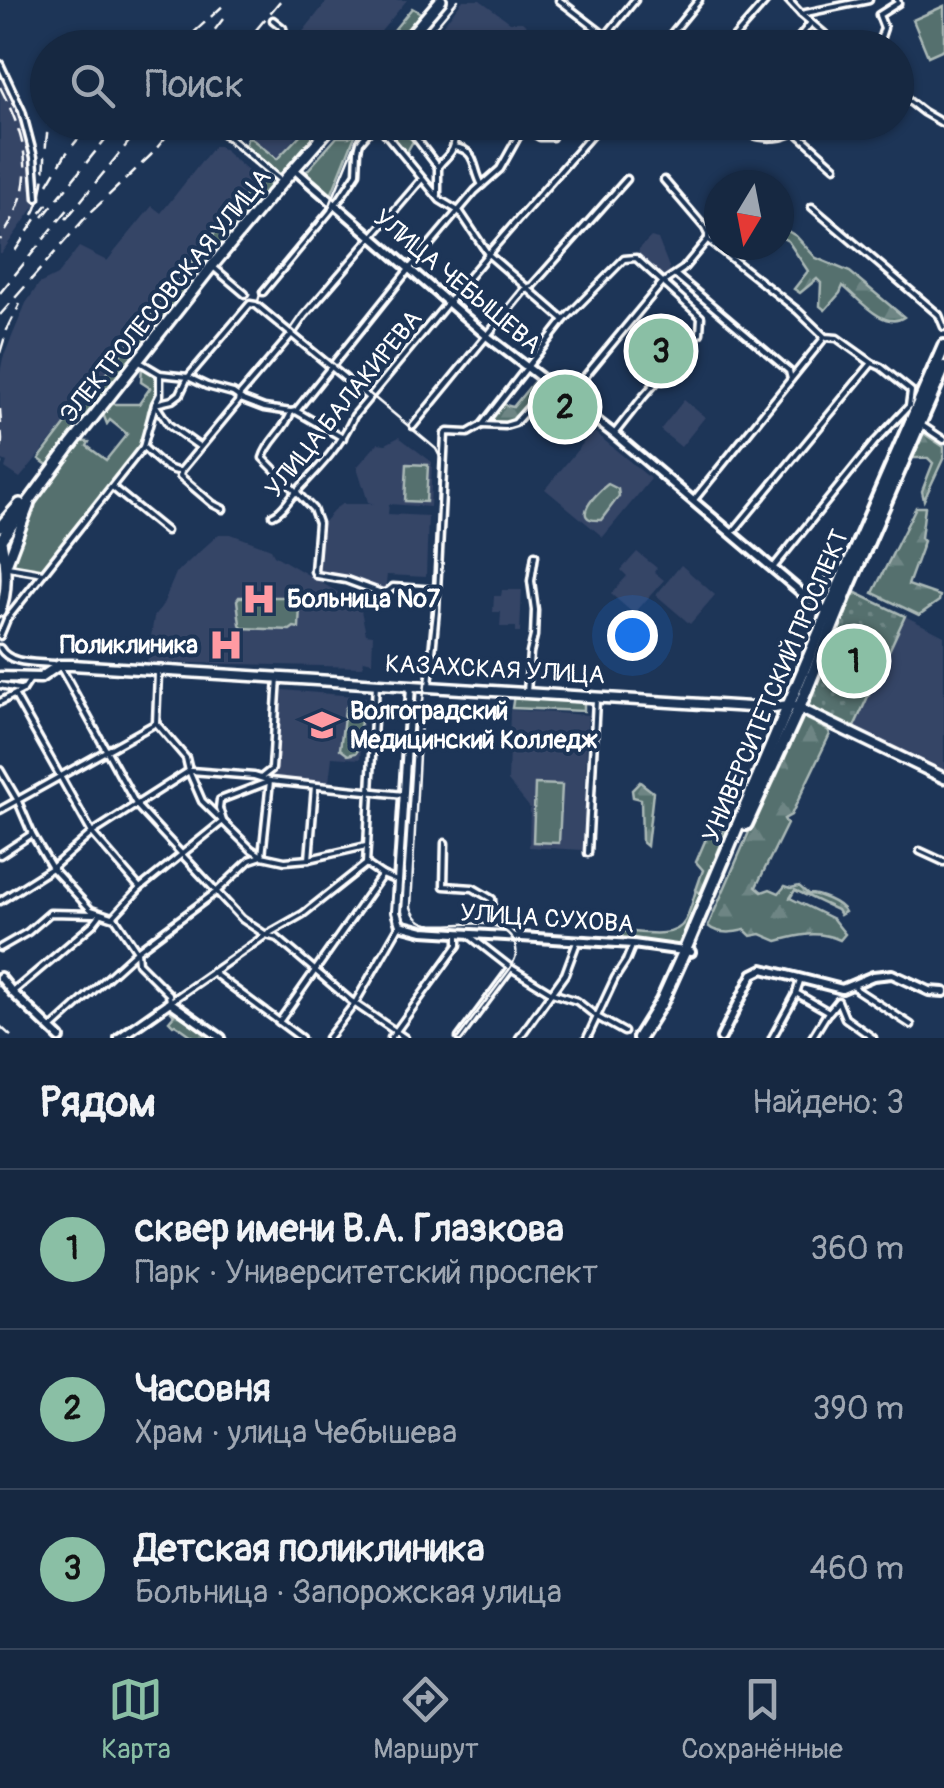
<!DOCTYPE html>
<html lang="ru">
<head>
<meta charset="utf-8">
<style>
  :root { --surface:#162841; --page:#1f3048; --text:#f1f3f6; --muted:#9ea6b1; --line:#35445a; --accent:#8abfa5 }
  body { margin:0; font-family:Pangolin,sans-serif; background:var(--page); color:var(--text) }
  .compass { position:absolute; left:704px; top:170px; width:90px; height:90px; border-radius:50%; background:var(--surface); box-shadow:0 2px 8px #0004; rotate:190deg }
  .you { position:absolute; left:632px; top:635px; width:35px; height:35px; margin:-25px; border:8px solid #fff; border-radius:50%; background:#1a73e8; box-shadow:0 0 0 15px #1a73e833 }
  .badge { display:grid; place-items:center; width:65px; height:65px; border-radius:50%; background:var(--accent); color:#111; font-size:32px; font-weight:700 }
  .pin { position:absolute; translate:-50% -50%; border:5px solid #fff; box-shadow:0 2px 10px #0006 }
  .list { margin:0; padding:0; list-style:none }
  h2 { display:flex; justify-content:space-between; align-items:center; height:130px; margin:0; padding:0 40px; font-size:42px }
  h2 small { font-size:32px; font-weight:400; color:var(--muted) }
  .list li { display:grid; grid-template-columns:65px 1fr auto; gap:30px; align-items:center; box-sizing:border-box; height:160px; padding:0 40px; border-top:2px solid var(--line) }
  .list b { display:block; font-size:38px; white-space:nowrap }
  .list p { margin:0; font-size:32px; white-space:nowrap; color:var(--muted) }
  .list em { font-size:32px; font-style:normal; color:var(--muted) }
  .icon { flex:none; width:55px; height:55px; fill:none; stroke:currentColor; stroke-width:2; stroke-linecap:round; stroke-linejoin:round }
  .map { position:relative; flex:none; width:944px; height:1038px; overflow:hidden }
  .search { position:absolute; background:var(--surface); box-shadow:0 2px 8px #0004; left:30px; right:30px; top:30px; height:110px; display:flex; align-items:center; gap:25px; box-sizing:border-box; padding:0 35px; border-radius:55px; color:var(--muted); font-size:38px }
  .sheet { height:610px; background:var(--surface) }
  nav { display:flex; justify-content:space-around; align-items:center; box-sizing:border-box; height:140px; border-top:2px solid var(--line); background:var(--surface); font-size:28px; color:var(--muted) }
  nav a { display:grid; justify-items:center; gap:5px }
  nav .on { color:var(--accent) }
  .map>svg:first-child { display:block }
  .built { fill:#344466 }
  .grass { fill:#54706e; stroke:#aab8b6; stroke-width:2.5 }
  .forest { fill:url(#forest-firs); stroke:#aab8b6; stroke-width:2.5 }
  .park { fill:url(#park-dots); stroke:#aab8b6; stroke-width:2.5 }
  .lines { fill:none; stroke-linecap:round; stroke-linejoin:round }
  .minor-casing { stroke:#fff; stroke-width:11 }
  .tertiary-casing { stroke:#fff; stroke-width:14 }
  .secondary-casing { stroke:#fff; stroke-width:15 }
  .primary-casing { stroke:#fff; stroke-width:16 }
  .trunk-casing { stroke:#fff; stroke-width:18 }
  .minor { stroke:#1d3557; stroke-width:4 }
  .tertiary { stroke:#1d3557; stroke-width:6 }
  .secondary { stroke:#1d3557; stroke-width:8 }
  .primary { stroke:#1d3557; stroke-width:9 }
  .trunk { stroke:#1d3557; stroke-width:10 }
  .tram { stroke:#fff; stroke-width:2.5 }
  .rail { stroke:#fff; stroke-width:2.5; stroke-dasharray:15 8; stroke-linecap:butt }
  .labels { text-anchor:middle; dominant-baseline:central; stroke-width:8; stroke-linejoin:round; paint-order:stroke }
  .street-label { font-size:25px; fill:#fff; stroke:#1d3557 }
  .poi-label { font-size:25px; font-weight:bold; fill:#fff; stroke:#1d3557; text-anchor:start }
</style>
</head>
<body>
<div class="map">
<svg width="944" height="1038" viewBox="0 0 944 1038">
  <defs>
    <pattern id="forest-firs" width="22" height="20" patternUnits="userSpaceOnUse" patternTransform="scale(2.5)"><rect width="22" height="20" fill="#54706e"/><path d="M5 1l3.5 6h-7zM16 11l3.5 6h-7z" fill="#6e8584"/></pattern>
    <pattern id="park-dots" width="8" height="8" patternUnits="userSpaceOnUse" patternTransform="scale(2.5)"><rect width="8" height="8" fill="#54706e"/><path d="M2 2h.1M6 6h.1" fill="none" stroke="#6e8584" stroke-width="1.8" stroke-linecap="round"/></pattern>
  </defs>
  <rect width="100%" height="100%" fill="#1d3557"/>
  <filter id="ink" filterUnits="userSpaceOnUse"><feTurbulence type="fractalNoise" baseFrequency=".01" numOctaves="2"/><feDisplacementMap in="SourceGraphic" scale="20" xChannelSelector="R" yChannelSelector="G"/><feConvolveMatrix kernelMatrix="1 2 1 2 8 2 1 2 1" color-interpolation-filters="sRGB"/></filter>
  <g filter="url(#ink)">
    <g class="built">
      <polygon points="328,0 407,0 368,47 290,48"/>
      <polygon points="463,0 480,0 510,22 522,22 552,47 425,47"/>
      <polygon points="0,69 3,78 15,94 30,149 37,203 0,255"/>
      <polygon points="232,123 307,123 277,159"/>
      <polygon points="214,146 219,146 256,178 225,215 206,243 89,394 20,478 5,468 7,462 0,459 0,373 3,358 26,303 39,284 57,275 79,247 107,261 152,206 161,213"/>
      <polygon points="651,237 658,239 669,267 670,272 661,279 652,265 644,258 638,256 639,249"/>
      <polygon points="684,400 705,417 681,447 660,430"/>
      <polygon points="593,431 651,479 603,537 545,489"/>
      <polygon points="399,437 432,462 430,507 389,504 388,514 428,516 426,577 387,575 385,591 359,579 318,573 323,523 336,508 342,504 374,504 368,502 357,467 378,443 386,444"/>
      <polygon points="219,534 231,534 271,549 274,555 346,597 359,601 366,634 373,635 372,662 364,660 363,667 147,662 154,617 163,604 176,573"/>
      <polygon points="637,552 657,568 654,572 664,580 634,614 611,594 627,576 621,570"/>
      <polygon points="681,565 715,595 690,624 656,595"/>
      <polygon points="502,590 522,590 520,633 516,633 516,627 500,627 501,612 493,612 494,596 501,596"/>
      <polygon points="905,616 944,636 944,771 853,729"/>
      <polygon points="283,690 366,697 360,759 332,757 329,782 274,777"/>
      <polygon points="510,710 588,715 583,850 529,847 530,808 508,781"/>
    </g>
    <g class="grass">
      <polygon points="944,6 944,49 928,56 913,20"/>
      <polygon points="412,8 421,13 392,47 380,47"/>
      <polygon points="307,123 328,123 282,178 245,147 248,136 277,159 301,134"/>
      <polygon points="356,133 330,198 307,177 307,171 337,137 349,137"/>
      <polygon points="263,174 270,179 271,190 49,466 39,459 68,421 71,422 81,411 80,408 90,394 227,217"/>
      <polygon points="142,366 159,375 158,393 148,411 146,434 142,446 42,571 8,564 33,500 77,441 89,442 87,446 106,460 127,434 110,420 107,424 103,414 110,404 139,404 150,388 141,382"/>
      <polygon points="407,464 428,465 426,502 405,501"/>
      <path d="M608,484l10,5 1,7 -18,24c-33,2 -4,-28 7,-36z"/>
      <polygon points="239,597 296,597 300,604 299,628 294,627 290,630 242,628 240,624 237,600"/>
      <polygon points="514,695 581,700 584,703 584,711 512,708"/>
      <polygon points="353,702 357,703 362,710 358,750 356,753 348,755 340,749 345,709 349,703"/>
      <polygon points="535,784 562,785 559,843 533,842"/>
      <path d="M696,890l7,5 -21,48 -9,3 -52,-5 2,-10c18,1 52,9 62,-10 5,-9 8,-21 11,-31z"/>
    </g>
    <g class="forest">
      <polygon points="381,123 403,123 401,134 408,136 413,141 407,152 402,153"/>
      <path d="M779,226l17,10 20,22 34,14 54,45c-20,14 -46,-19 -61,-31l-3,7 -15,17 -5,-4 1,-23 -4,-4 -17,14 -6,-4 14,-18 -20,-30 -9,-5z"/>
      <polygon points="536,379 549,384 515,422 491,422 489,419 501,404 513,407"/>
      <polygon points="923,433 944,447 944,457 924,500 922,491 933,463 928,458 913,458"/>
      <polygon points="916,507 925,507 921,538 924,541 908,585 940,596 939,601 919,615 873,593"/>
      <path d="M801,713l20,9 -2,4 9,4 2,4 -39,81 -7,4 3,5 -31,63 6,5 8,-3 9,4 6,-7 6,2 8,-2 9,8c10,0 32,8 37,18l-5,3 -3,-5 -42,-20 -5,8 43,21 12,15 -5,6c-22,-10 -41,-5 -63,1l-16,-7 -10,2 -6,-6c-12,3 -27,5 -37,-4z"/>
      <polygon points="640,782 653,792 647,846 642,842 641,799 633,797 632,790"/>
      <polygon points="713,822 720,826 717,835 721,836 725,828 730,834 703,895 696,890 703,870 696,862"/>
      <polygon points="174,1009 214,1038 195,1038 175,1024 173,1025 169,1021 174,1015 171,1012"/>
    </g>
    <polygon class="park" points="854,592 905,616 853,729 804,706"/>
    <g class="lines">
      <g class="minor-casing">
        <g id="minor">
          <polyline points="559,0 602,33 610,48"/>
          <polyline points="788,0 801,14 841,48"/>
          <polyline points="801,14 869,0"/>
          <polyline points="265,48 270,41 284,33 283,28 273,20"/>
          <polyline points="421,48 432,34"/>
          <polyline points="596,48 635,0"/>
          <polyline points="660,48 699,0"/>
          <polyline points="725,48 767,0"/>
          <polyline points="791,48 810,24"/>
          <polyline points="872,48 881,37 884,28 879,15 898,3 897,0"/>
          <polyline points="0,64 22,111 34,157 37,198"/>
          <polyline points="896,91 923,112 944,124"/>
          <polyline points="210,122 280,180"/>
          <polyline points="224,122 230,137"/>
          <polyline points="376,122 440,200 460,212 488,254 564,320"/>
          <polyline points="404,122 438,167 438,195"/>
          <polyline points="706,122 717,131 732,127 734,122"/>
          <path d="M732,127c24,13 55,17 73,-5"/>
          <polyline points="796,132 835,167"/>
          <path d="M454,147c24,3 18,21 28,38"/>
          <path d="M438,167c4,-6 11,-11 14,-17 5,-11 1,-15 10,-28"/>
          <polyline points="664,180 705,228 708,234 708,240"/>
          <polyline points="812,207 939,315 944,327"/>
          <polyline points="708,240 798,311 825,337 837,338 872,363 881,367 911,391 909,406 874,443 773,568"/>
          <polyline points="212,266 245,294"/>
          <polyline points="677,276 789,371 791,379"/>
          <polyline points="263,292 340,199 357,173 358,150 360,142 376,123"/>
          <polyline points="138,361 160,374 188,377 207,386 233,393 243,400 264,408 291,412 296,411 343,438"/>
          <polyline points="160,374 160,394 155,404 169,425 200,447"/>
          <polyline points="568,397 662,283 683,269 707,240"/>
          <polyline points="296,411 410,268 475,191 500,169 519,135 530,131 540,137 552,137"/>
          <path d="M291,412c-6,19 -23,28 -28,46l50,51 5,14 -4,48 2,4 30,5 38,14 9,-7 44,3"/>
          <polyline points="482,425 505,426 515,423 549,385"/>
          <polyline points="413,426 526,288 532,286 627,179"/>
          <polyline points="923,426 944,440"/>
          <path d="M143,447c11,9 23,25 38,24l-1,5 33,28 10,5"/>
          <polyline points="181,471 238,402 239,396 291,335 304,316 422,179"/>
          <polyline points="112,487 166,531"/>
          <polyline points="693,501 825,337"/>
          <path d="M273,515c10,-4 14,-14 22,-22 23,-24 45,-46 59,-77l134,-162 108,-124"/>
          <polyline points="732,533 872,363"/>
          <polyline points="8,567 43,573"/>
          <polyline points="810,599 839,568 842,569"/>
          <polyline points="0,636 7,619 143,447 155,404 172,400 180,394 188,377 250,304 256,305 369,398"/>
          <path d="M0,648c10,17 35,14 54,16"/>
          <polyline points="61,668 137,806 242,919 266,935 277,938 351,1001 405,1038"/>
          <polyline points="158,673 156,723 186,758 189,771 202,801 251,849 262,856 285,861 309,859 366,846"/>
          <polyline points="0,685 23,690"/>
          <polyline points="429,686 436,610 445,434 448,432 468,433 482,425 564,320 624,259 636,258 701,317 700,333 643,397 614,434"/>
          <polyline points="527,692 530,653 534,636 535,610 531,581 535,555"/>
          <polyline points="15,696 92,833 140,888"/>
          <polyline points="0,702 23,690 31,678"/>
          <polyline points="0,770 17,799 32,834 52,868 91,910 115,918 137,951 138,963 169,994 170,1002 266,935 303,914 366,864"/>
          <polyline points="191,771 254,776 270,781 404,795"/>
          <polyline points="262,777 272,769 278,677"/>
          <polyline points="0,810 156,723"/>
          <polyline points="445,843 444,886 473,888 492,899 493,914 514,937"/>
          <polyline points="920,851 944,862"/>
          <polyline points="588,853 596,700"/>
          <polyline points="0,855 32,834"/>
          <polyline points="309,859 315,786"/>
          <polyline points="366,864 376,684"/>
          <polyline points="366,864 382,875 397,881"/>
          <polyline points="0,901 52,868 92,833 189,771"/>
          <polyline points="114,916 140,888 223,821 219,808 220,800 270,781 262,856"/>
          <polyline points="470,936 511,968 552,993 577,1001 597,1017 624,1032"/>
          <polyline points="0,948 28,932 50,913 95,914"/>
          <polyline points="212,972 301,1038"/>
          <polyline points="801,978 796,993 829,1012 838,1001 845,1018 873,1038"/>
          <polyline points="854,985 857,990 911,1025"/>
          <polyline points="14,991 93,924 100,915"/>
          <polyline points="279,1022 382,875"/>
          <polyline points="51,1029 137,951 216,892 250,860 262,856"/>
          <polyline points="328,1038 355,1003 400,925"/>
          <polyline points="391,1038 458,945 458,935"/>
          <polyline points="459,1038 511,968"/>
          <polyline points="519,1038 565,974 577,942"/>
          <polyline points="587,1038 615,978 626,961 633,944"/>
          <polyline points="772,1038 796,994"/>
          <polyline points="812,1038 828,1012"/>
        </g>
      </g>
      <g class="tertiary-casing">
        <g id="tertiary">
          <polyline points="295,170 488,337 614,434 816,605 828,612"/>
          <polyline points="411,686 396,912 400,925 423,931 633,944 691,952"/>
          <polyline points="0,977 13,993 60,1038"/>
          <polyline points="119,1038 170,1002 221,1038"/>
          <polyline points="721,1038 753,974 763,969 842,989 873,976 892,974 929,991 944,992"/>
        </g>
      </g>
      <g class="secondary-casing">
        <g id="secondary">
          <polyline points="6,566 29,505"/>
          <path d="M0,611c9,-22 6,-49 1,-72"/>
          <polyline points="0,677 40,678 59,665 72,665 766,708 789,705 799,708 944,778"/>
        </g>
      </g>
      <g class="primary-casing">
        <g id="primary">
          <polyline points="400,48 441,0"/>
          <polyline points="0,527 20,504"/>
          <polyline points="0,541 68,449 212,266 271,195 335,122"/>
          <polyline points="0,552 5,558"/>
        </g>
      </g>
      <g class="trunk-casing">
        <g id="trunk">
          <polyline points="746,824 799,708 849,585 944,367"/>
          <polyline points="639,1038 662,1001 685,950 828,612 944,346"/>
        </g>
      </g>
      <use href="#minor" class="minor"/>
      <use href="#tertiary" class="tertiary"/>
      <use href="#secondary" class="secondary"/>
      <use href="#primary" class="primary"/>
      <use href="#trunk" class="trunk"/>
      <g class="tram">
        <polyline points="418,48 458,0"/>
        <path d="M364,122l-36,88 -67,81 -3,10 171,142 7,6 5,10 -7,151 -13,107 -10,190c3,9 7,14 17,17 26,5 69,-12 85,16 7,11 2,20 -4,30l-51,68"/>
      </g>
      <g class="rail">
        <polyline points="177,48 226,3"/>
        <polyline points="201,48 223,19"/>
        <polyline points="241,48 281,0"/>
        <path d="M0,87c29,57 38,97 0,153"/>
        <polyline points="48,184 65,155 92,122"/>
        <path d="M33,215c16,-32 9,-59 16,-93"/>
        <polyline points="43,217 119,122"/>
        <polyline points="66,219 145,122"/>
        <polyline points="15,251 38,216 48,204"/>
        <polyline points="0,293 69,208"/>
        <polyline points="0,315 87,216 151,155 178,122"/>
        <polyline points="0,353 7,330 20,304"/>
        <polyline points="0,409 2,440 0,465"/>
        <polyline points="0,1026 13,1038"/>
      </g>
    </g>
  </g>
  <defs>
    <g id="hospital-bare" transform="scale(2.7)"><path d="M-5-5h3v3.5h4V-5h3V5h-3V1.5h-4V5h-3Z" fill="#ff9aa2" stroke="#1d3557" stroke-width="2.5" paint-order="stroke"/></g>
    <g id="university-bare" transform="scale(2.7)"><path d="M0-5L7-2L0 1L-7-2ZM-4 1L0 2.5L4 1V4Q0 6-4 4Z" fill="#ff9aa2" stroke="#1d3557" stroke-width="2.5" paint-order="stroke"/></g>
  </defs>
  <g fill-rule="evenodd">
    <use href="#hospital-bare" x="259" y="599"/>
    <use href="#hospital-bare" x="226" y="645"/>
    <use href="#university-bare" x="322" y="725"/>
  </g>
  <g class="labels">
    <g class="street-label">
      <text transform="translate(457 282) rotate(40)">УЛИЦА ЧЕБЫШЕВА</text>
      <text transform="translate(166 296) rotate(-51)">ЭЛЕКТРОЛЕСОВСКАЯ УЛИЦА</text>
      <text transform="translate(344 404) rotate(-51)">УЛИЦА БАЛАКИРЕВА</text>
      <text transform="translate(495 670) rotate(3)">КАЗАХСКАЯ УЛИЦА</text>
      <text transform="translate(776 686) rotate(-67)">УНИВЕРСИТЕТСКИЙ ПРОСПЕКТ</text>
      <text transform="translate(547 919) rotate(4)">УЛИЦА СУХОВА</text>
    </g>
    <g class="poi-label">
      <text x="287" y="599">Больница №7</text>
      <text x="198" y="645" text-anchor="end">Поликлиника</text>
      <text x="350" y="711">Волгоградский<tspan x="350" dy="29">Медицинский Колледж</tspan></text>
    </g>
  </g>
</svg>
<svg class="compass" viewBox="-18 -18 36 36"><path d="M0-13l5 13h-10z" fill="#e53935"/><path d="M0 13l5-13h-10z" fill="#9ea6b1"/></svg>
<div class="you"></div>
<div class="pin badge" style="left:854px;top:661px">1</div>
<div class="pin badge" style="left:565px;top:407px">2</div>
<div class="pin badge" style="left:661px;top:351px">3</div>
<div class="search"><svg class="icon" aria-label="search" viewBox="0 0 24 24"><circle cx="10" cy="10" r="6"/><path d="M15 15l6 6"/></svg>Поиск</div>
</div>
<section class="sheet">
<h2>Рядом<small>Найдено: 3</small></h2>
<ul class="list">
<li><span class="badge">1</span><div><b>сквер имени В.А. Глазкова</b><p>Парк · Университетский проспект</p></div><em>360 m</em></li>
<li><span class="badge">2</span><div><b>Часовня</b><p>Храм · улица Чебышева</p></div><em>390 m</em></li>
<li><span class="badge">3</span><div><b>Детская поликлиника</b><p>Больница · Запорожская улица</p></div><em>460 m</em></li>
</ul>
</section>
<nav>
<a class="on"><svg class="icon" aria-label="map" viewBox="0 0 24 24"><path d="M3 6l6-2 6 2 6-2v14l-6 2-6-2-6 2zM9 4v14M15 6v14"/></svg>Карта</a>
<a><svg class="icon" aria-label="directions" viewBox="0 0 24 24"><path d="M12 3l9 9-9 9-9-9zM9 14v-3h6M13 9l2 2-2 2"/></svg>Маршрут</a>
<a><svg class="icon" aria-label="saved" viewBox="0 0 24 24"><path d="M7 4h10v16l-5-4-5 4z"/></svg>Сохранённые</a>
</nav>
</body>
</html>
